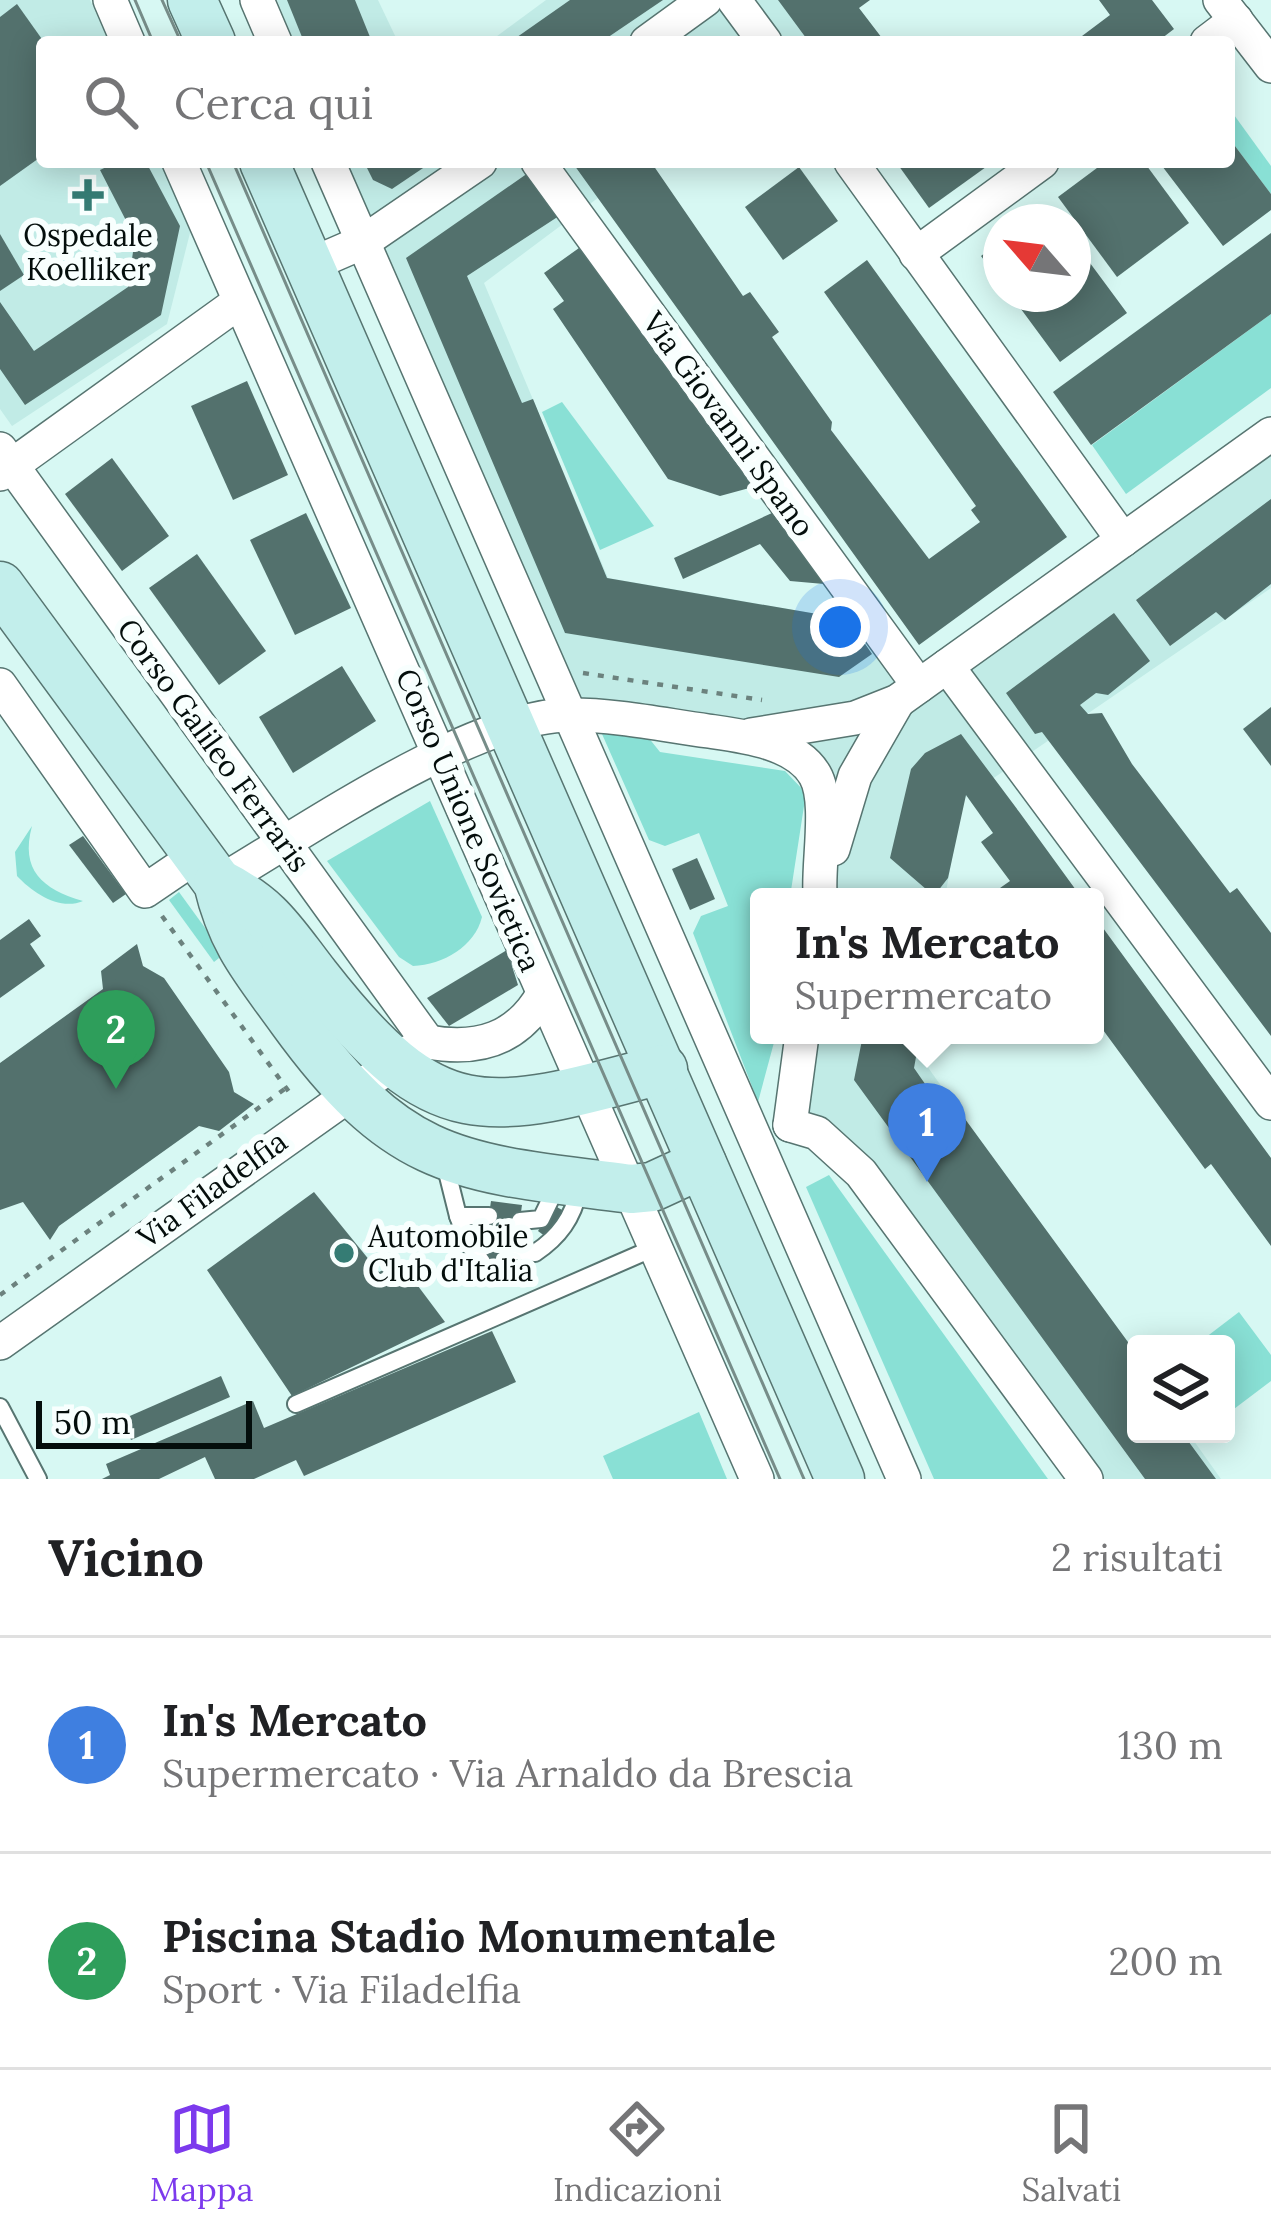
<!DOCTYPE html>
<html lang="it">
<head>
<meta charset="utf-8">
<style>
  :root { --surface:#fff; --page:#f2f2f2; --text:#202124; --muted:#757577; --line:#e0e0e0; --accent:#7c3aed }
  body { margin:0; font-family:Lora,serif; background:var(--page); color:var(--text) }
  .controls { position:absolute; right:36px; bottom:36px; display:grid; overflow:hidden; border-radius:12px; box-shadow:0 6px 30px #0003 }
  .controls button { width:108px; height:108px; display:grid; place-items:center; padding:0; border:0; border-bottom:3px solid var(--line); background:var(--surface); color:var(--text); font:60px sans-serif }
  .compass { position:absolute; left:983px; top:204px; width:108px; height:108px; border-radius:50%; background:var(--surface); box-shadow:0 6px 30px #0003; rotate:298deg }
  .scale { position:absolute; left:36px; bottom:30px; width:216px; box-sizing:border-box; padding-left:12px; border:6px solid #040e0c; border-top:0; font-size:33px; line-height:42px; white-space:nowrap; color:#040e0c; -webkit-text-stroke:9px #f8fffe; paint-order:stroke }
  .you { position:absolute; left:840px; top:627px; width:42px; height:42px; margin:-30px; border:9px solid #fff; border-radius:50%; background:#1a73e8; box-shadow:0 0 0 18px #1a73e833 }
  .badge { display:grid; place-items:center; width:78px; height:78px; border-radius:50%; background:var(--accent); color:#fff; font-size:39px; font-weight:700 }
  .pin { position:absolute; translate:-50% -99px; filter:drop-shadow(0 3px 6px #0008) }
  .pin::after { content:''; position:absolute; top:63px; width:42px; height:36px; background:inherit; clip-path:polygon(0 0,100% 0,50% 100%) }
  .popup { position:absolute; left:750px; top:888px; width:354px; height:156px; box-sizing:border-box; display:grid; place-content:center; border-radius:12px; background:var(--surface); filter:drop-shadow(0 3px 9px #0005); font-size:39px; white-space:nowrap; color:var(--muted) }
  .popup b { font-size:45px; color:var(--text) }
  .popup::after { content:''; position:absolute; left:50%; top:100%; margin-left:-24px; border:24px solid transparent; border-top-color:var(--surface) }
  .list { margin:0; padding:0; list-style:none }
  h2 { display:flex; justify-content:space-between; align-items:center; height:156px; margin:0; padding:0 48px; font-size:51px }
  h2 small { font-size:39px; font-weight:400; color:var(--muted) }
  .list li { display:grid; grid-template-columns:78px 1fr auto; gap:36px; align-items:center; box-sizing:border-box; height:216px; padding:0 48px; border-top:3px solid var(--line) }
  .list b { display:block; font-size:45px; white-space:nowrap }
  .list p { margin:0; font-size:39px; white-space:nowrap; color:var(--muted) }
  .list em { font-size:39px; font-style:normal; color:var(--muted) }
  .icon { flex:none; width:66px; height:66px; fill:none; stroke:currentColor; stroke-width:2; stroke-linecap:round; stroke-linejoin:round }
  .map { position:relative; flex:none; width:1271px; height:1479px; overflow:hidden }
  .search { position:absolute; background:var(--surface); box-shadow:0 6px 30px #0003; left:36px; right:36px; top:36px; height:132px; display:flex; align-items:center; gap:30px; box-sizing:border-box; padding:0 42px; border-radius:12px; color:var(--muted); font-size:45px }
  .sheet { height:588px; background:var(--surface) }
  nav { display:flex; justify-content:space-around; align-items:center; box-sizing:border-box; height:168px; border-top:3px solid var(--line); background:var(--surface); font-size:33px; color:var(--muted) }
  nav a { display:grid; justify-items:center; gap:6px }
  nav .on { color:var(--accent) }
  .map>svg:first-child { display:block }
  .built { fill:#c1ebe6 }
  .green { fill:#89e0d5 }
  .building { fill:#53716d }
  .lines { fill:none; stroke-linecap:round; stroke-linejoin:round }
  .lane-casing { stroke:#577571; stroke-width:20 }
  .street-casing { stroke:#577571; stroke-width:36 }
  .secondary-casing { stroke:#577571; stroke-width:51 }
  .path { stroke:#6c827e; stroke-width:4.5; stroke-dasharray:6 9; stroke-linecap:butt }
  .lane { stroke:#fff; stroke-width:16 }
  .street { stroke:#fff; stroke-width:33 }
  .secondary { stroke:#c2eeeb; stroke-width:48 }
  .tram { stroke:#778d89; stroke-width:3 }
  .poi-dot { fill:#357c74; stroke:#f8fffe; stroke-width:4.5 }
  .labels { text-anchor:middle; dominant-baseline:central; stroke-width:12; stroke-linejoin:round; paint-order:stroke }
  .poi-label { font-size:30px; fill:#040e0c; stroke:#f8fffe }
  .street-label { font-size:30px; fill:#040e0c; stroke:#f8fffe }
</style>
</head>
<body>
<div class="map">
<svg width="1271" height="1479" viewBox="0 0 1271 1479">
  <rect width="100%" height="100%" fill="#d7f8f3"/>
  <g class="built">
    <polygon points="0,0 90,0 109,42 42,42 42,162 162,162 191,229 167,324 12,426 0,409"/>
    <polygon points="277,0 378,0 398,42 294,42"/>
    <polygon points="546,0 866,0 809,42 489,42"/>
    <polygon points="343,162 646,162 484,283 608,578 823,615 838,604 907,694 1271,433 1271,588 963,799 945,897 820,897 797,755 570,715"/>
    <polygon points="802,1035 920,1035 917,1052 1136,1360 1136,1434 1189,1434 1221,1479 1086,1479 861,1173 790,1125"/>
  </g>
  <g class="green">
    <polygon points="1229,108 1271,166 1271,194 1229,138"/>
    <polygon points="1271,314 1271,388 1126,494 1092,445"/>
    <polygon points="562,402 654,526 600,550 542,412"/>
    <polygon points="602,734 648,737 660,752 785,771 806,793 790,897 759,897 759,1035 776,1035 758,1102 693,933 701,916 728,906 699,833 665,846 649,840"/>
    <path d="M430,801l52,116c-7,29 -39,48 -69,49l-14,-9 -72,-96z"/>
    <path d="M32,826c-12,44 10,63 51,75 -23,10 -50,-8 -66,-25l-2,-24z"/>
    <polygon points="179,892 224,954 214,962 169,900"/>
    <polygon points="829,1175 1048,1479 934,1479 806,1187"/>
    <polygon points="1239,1312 1271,1355 1271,1381 1226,1415 1226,1344 1197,1344"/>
    <polygon points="699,1412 727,1479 613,1479 603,1456"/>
  </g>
  <g class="building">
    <polygon points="287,0 355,0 372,42 304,42"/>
    <polygon points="570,0 663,0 601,42 510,42"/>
    <polygon points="778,0 870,0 859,8 885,42 809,42"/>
    <polygon points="1099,0 1152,0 1174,29 1157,42 1074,42 1110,15"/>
    <polygon points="17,4 44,42 42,156 0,186 0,17"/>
    <polygon points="1229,138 1271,194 1271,210 1223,246 1159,162 1229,162"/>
    <polygon points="117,162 146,162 180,226 161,315 25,405 0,369 0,302 34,351 128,287 135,238 100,170"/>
    <polygon points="364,162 432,162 392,189 373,180"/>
    <polygon points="572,162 651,162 743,296 750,292 779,332 772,337 832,422 831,430 929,559 980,522 971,510 976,506 824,292 867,260 1067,537 919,645"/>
    <polygon points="896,162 993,162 929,208"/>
    <polygon points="1105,162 1144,162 1189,223 1117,277 1058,197"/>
    <polygon points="799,167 838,221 783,260 745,207"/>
    <polygon points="528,173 559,216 467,276 522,403 533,399 607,578 823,615 838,604 872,654 839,677 565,633 406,258"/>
    <polygon points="1048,206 1059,222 1026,222"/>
    <polygon points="1271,233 1271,314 1091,445 1053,392"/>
    <polygon points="0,234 24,275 0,291"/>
    <polygon points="1073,240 1127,313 1060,362 1010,294 1073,294"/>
    <polygon points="1001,241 1001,283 981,256"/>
    <polygon points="579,248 641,331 753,487 720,496 668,479 553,309 564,301 544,273"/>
    <polygon points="247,381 288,475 233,500 191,406"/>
    <polygon points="112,458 169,536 122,571 65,494"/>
    <polygon points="1271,499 1271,584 1225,620 1216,612 1170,646 1136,600"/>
    <polygon points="306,513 351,608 295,635 250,540"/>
    <polygon points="772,513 824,584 790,581 760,544 683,579 674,558"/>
    <polygon points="197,554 266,651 219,685 149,588"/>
    <polygon points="1114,613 1150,661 1108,695 1096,693 1080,705 1088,714 1102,713 1132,764 1230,893 1237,888 1271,933 1271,1036 1042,732 1035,734 1006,693"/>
    <polygon points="342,666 376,721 293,773 259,717"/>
    <polygon points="1271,707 1271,766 1243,729"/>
    <polygon points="961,734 1020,813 1081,897 1006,897 1000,888 1010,881 981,842 993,833 966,795 948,878 934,896 890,858 911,769 925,753"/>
    <polygon points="83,836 126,894 113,903 69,845"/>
    <polygon points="697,858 715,899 690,910 672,869"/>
    <polygon points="1095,917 1271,1158 1271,1246 1211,1164 1205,1169 1095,1019"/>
    <polygon points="29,919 41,936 30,944 45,966 0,998 0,940"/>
    <polygon points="137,944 143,966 164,978 229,1072 234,1092 254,1104 219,1131 199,1126 59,1226 50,1240 23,1202 0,1210 0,1063 103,989 101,971"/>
    <polygon points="507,950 518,985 449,1026 427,998"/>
    <polygon points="863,1035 920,1035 914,1068 939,1104 949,1097 1136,1353 1136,1434 1183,1434 1216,1479 1145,1479 854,1080"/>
    <polygon points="314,1192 379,1272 400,1262 445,1322 292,1396 207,1270"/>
    <polygon points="491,1201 522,1205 511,1282 480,1277"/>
    <polygon points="555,1206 564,1211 546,1237 538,1231"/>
    <polygon points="492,1331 516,1382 304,1476 296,1460 254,1479 215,1479 205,1457 159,1479 102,1479 110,1475 106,1464 253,1401 264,1428"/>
    <polygon points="221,1376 230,1397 131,1440 123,1419"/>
  </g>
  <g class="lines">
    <g class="lane-casing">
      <g id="lane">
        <polyline points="445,1164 458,1216 489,1216"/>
        <polyline points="458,1216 468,1243 484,1247"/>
        <polyline points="520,1221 541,1219 557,1186"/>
        <polyline points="468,1243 482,1262"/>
        <path d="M515,1251l20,2c24,-16 38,-35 44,-64"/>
        <polyline points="296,1404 656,1247"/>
        <polyline points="0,1407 38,1479"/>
      </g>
    </g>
    <g class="street-casing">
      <g id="street">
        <polyline points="110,0 128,42"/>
        <polyline points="257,0 275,42"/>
        <polyline points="734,0 765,42"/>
        <polyline points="1220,0 1271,66"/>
        <polyline points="647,42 705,0"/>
        <polyline points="1207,42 1236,20"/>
        <polyline points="179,162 757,1479"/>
        <polyline points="328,162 904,1479"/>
        <polyline points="538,162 919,686"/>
        <polyline points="851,162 1123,540"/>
        <polyline points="916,254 1042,162"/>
        <polyline points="310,265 363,242 480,162"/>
        <polyline points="0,449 428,1042"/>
        <polyline points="0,474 239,302"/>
        <polyline points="947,666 1271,1103"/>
        <polyline points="0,685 145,891 198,855"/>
        <polyline points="751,735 855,718 898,701 1271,434"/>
        <polyline points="833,849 855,776 898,701"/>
        <path d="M218,883c87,-51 257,-169 353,-168 46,0 93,10 137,16 35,5 88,11 107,44 15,26 3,86 5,118"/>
        <path d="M428,1042c50,9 90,-3 115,-48"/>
        <polyline points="790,1125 817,1133 861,1173 1086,1479"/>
        <polyline points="790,1125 802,1035"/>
        <polyline points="0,1343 411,1051"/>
      </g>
    </g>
    <g class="secondary-casing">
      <g id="secondary">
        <polyline points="192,0 211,42"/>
        <polyline points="264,162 840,1479"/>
        <path d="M0,586l218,297c14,60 38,86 74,136 108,149 166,148 339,170l21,-2 50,-23"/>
        <path d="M218,883c52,26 63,49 98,94 121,155 168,141 347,92"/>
      </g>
    </g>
    <g class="path">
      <polyline points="583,673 762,700"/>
      <polyline points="162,916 292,1096"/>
      <polyline points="0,1295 286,1088"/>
    </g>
    <use href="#lane" class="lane"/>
    <use href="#street" class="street"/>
    <use href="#secondary" class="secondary"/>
    <g class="tram">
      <polyline points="135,0 153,42"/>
      <polyline points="162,0 181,42"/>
      <polyline points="206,162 780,1479"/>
      <polyline points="233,162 804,1479"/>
    </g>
  </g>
  <g class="poi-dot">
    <path d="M82 177h12v12h12v12h-12v12h-12v-12h-12v-12h12z"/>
    <circle cx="344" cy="1253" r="12"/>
  </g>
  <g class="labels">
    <g class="poi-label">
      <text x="88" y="235">Ospedale<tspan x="88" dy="34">Koelliker</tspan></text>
      <text x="368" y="1236" text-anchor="start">Automobile<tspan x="368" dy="34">Club d'Italia</tspan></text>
    </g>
    <g class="street-label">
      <text transform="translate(729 424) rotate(54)">Via Giovanni Spano</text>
      <text transform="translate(214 745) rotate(54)">Corso Galileo Ferraris</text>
      <text transform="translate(469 820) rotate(67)">Corso Unione Sovietica</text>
      <text transform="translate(212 1189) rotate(-36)">Via Filadelfia</text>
    </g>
  </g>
</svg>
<div class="controls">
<button><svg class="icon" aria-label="layers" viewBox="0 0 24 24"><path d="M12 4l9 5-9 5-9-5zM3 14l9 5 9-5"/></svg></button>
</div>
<svg class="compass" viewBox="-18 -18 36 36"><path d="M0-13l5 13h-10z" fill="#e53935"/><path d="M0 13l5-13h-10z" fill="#757577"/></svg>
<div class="scale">50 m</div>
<div class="you"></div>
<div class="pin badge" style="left:927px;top:1182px;background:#3f7fe0">1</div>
<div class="popup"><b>In's Mercato</b>Supermercato</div>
<div class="pin badge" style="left:116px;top:1089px;background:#2e9e5b">2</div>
<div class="search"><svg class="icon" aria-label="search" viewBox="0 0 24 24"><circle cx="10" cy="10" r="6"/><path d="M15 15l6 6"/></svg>Cerca qui</div>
</div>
<section class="sheet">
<h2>Vicino<small>2 risultati</small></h2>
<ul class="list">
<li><span class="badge" style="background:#3f7fe0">1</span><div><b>In's Mercato</b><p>Supermercato · Via Arnaldo da Brescia</p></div><em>130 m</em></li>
<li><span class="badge" style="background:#2e9e5b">2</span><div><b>Piscina Stadio Monumentale</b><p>Sport · Via Filadelfia</p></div><em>200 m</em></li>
</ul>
</section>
<nav>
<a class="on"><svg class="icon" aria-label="map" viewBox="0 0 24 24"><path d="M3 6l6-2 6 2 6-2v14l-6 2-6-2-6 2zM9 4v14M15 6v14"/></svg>Mappa</a>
<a><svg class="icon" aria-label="directions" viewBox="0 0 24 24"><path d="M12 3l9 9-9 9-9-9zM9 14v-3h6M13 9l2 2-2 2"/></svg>Indicazioni</a>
<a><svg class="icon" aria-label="saved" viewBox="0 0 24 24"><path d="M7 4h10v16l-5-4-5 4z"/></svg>Salvati</a>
</nav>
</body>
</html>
